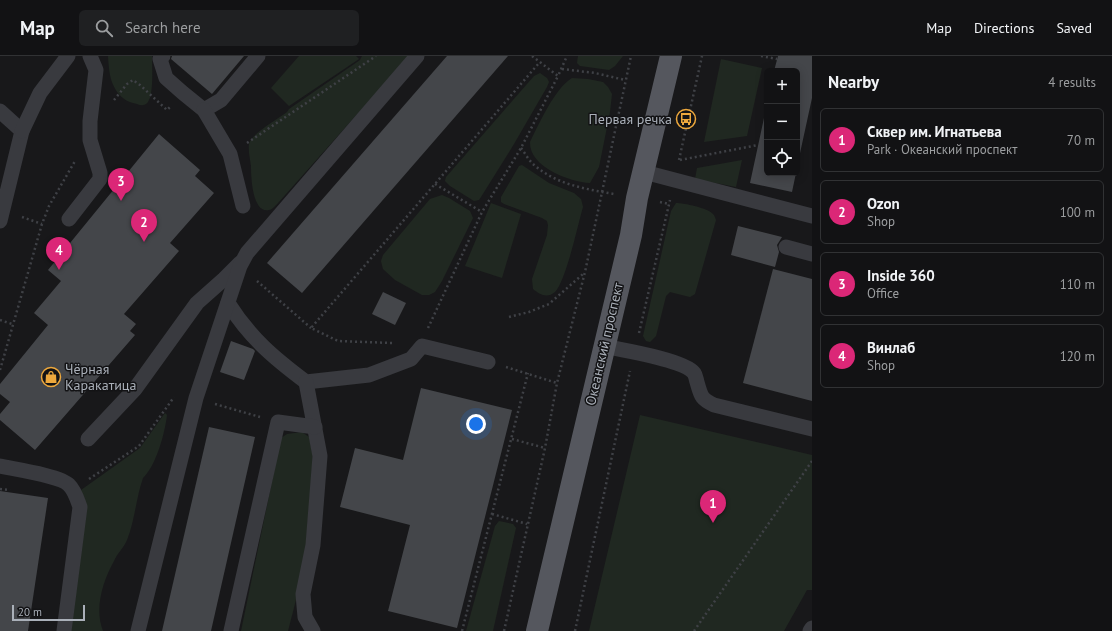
<!DOCTYPE html>
<html lang="en">
<head>
<meta charset="utf-8">
<style>
  :root { --surface:#121214; --page:#1f2022; --text:#f1f3f6; --muted:#9c9ea0; --line:#313234; --accent:#db2777 }
  body { margin:0; font-family:"PT Sans",sans-serif; background:var(--page); color:var(--text) }
  .controls { position:absolute; right:12px; top:12px; display:grid; overflow:hidden; border-radius:6px; box-shadow:0 2px 10px #0003 }
  .controls button { width:36px; height:36px; display:grid; place-items:center; padding:0; border:0; border-bottom:1px solid var(--line); background:var(--surface); color:var(--text); font:20px sans-serif }
  .scale { position:absolute; left:12px; bottom:10px; width:73px; box-sizing:border-box; padding-left:4px; border:2px solid #aab0b9; border-top:0; font-size:11px; line-height:14px; white-space:nowrap; color:#aab0b9; -webkit-text-stroke:3px #131315; paint-order:stroke }
  .you { position:absolute; left:476px; top:368px; width:14px; height:14px; margin:-10px; border:3px solid #fff; border-radius:50%; background:#1a73e8; box-shadow:0 0 0 6px #1a73e833 }
  .badge { display:grid; place-items:center; width:26px; height:26px; border-radius:50%; background:var(--accent); color:#fff; font-size:13px; font-weight:700 }
  .pin { position:absolute; translate:-50% -33px; filter:drop-shadow(0 1px 2px #0008) }
  .pin::after { content:''; position:absolute; top:21px; width:14px; height:12px; background:inherit; clip-path:polygon(0 0,100% 0,50% 100%) }
  .list { margin:0; padding:0; list-style:none }
  h2 { display:flex; justify-content:space-between; align-items:center; height:52px; margin:0; padding:0 16px; font-size:17px }
  h2 small { font-size:13px; font-weight:400; color:var(--muted) }
  .list li { display:grid; grid-template-columns:26px 1fr auto; gap:12px; align-items:center; box-sizing:border-box; height:64px; margin:0 8px 8px; padding:0 8px; border:1px solid var(--line); border-radius:6px }
  .list b { display:block; font-size:15px; white-space:nowrap }
  .list p { margin:0; font-size:13px; white-space:nowrap; color:var(--muted) }
  .list em { font-size:13px; font-style:normal; color:var(--muted) }
  .icon { flex:none; width:22px; height:22px; fill:none; stroke:currentColor; stroke-width:2; stroke-linecap:round; stroke-linejoin:round }
  .map { position:relative; flex:none; width:812px; height:575px; overflow:hidden }
  header { display:flex; align-items:center; gap:24px; box-sizing:border-box; height:56px; padding:0 20px; background:var(--surface); border-bottom:1px solid var(--line) }
  header strong { font-size:19px }
  nav { display:flex; gap:22px; margin-inline-start:auto; font-size:14px }
  .search { width:280px; height:36px; background:var(--page); display:flex; align-items:center; gap:10px; box-sizing:border-box; padding:0 14px; border-radius:6px; color:var(--muted); font-size:15px }
  main { display:flex }
  aside { flex:1; background:var(--surface) }
  .map>svg:first-child { display:block }
  .green { fill:#202821 }
  .building { fill:#44464a }
  .lines { fill:none; stroke-linecap:round; stroke-linejoin:round }
  .path { stroke:#3f4146; stroke-width:2.5; stroke-dasharray:2 3; stroke-linecap:butt }
  .lane { stroke:#393a3f; stroke-width:15 }
  .primary { stroke:#55575e; stroke-width:22 }
  .labels { text-anchor:middle; dominant-baseline:central; stroke-width:3; stroke-linejoin:round; paint-order:stroke }
  .poi-label { font-size:14px; fill:#aab0b9; stroke:#131315; text-anchor:end }
  .street-label { font-size:14px; fill:#aab0b9; stroke:#131315 }
</style>
</head>
<body>
<header>
<strong>Map</strong>
<div class="search"><svg class="icon" aria-label="search" viewBox="0 0 24 24"><circle cx="10" cy="10" r="6"/><path d="M15 15l6 6"/></svg>Search here</div>
<nav><a>Map</a><a>Directions</a><a>Saved</a></nav>
</header>
<main>
<div class="map">
<svg width="812" height="575" viewBox="0 0 812 575">
  <rect width="100%" height="100%" fill="#18181a"/>
  <g class="green">
    <path d="M108,0h44c0,11 2,37 -4,46 -3,4 -7,4 -11,2 -5,-1 -11,-3 -14,-6 -13,-11 -14,-26 -15,-42z"/>
    <polygon points="299,0 356,0 359,3 289,50 271,32"/>
    <path d="M362,0h47l-131,147c-2,2 -6,7 -9,7 -17,4 -18,-35 -18,-44 -1,-7 -3,-16 -2,-22 3,-11 29,-25 38,-32l2,-3 71,-49z"/>
    <polygon points="578,0 623,0 615,10 609,14 580,10 577,7"/>
    <polygon points="721,3 762,12 747,80 704,86"/>
    <polygon points="540,17 547,22 549,26 547,31 514,88 481,141 479,144 474,145 450,130 445,125 446,121 534,20"/>
    <path d="M572,22l16,1 15,3 5,5 4,7 -2,18 -11,55 -9,16c-20,-1 -61,-16 -60,-41 9,-18 25,-54 42,-64z"/>
    <polygon points="742,104 736,131 695,123 697,112"/>
    <path d="M522,109l27,18 25,10 7,6 2,8c-5,17 -17,74 -28,85 -8,7 -16,2 -22,-3l-1,-10 15,-44 1,-10 -1,-4 -5,-3 -38,-14 -3,-2v-5l18,-31z"/>
    <polygon points="442,139 449,142 470,155 473,162 442,225 435,236 429,239 422,239 395,224 383,213 381,205 383,199 430,143"/>
    <polygon points="491,147 521,158 502,222 465,210"/>
    <path d="M676,147c8,0 32,5 37,11 2,2 2,4 3,6l-21,74 -5,3 -20,-5 -4,4 -10,40 -6,6 -4,-1 -3,-5 28,-125z"/>
    <path d="M165,357l2,2c-2,18 -11,51 -24,63 -7,20 -8,42 -16,62 -3,8 -10,13 -13,21 -11,20 -20,47 -11,70h-32l16,-125 -6,-16 59,-42z"/>
    <polygon points="640,359 812,399 812,534 807,534 784,575 589,575"/>
    <polygon points="302,376 309,381 313,401 306,489 298,536 288,575 241,575 281,382 287,378"/>
    <polygon points="499,465 513,468 516,472 493,575 466,575 495,470"/>
  </g>
  <g class="building">
    <polygon points="172,0 244,0 212,38 171,3"/>
    <polygon points="447,0 508,0 302,237 267,207"/>
    <polygon points="778,0 812,0 812,42 797,111 797,15 774,15"/>
    <polygon points="767,48 767,117 796,117 792,136 750,127"/>
    <polygon points="159,78 200,114 195,120 214,137 170,187 179,195 124,258 136,268 130,275 135,279 35,394 0,364 0,358 10,346 0,338 0,328 48,269 34,257 61,225 48,214"/>
    <polygon points="738,170 782,181 777,189 779,196 775,211 731,199"/>
    <polygon points="773,213 812,223 812,345 743,327"/>
    <polygon points="383,236 406,247 395,269 372,258"/>
    <polygon points="231,285 253,293 255,295 244,324 220,316"/>
    <polygon points="421,332 512,354 457,572 388,555 410,469 340,451 355,392 403,404"/>
    <polygon points="209,371 255,381 211,575 162,575"/>
    <polygon points="0,435 48,442 28,575 0,575"/>
  </g>
  <g class="lines">
    <g class="path">
      <polyline points="532,0 558,20 567,0"/>
      <polyline points="761,0 777,3"/>
      <polyline points="562,13 595,17 625,24"/>
      <polyline points="114,44 127,28 133,24 140,29 167,54 170,51"/>
      <polyline points="247,87 376,0"/>
      <path d="M521,92c4,5 7,11 11,15 22,21 53,26 82,31"/>
      <polyline points="679,104 702,0"/>
      <polyline points="680,104 758,89"/>
      <polyline points="435,128 482,156"/>
      <polyline points="660,146 669,148"/>
      <polyline points="22,161 42,168"/>
      <polyline points="257,225 311,272"/>
      <polyline points="509,261 529,256 549,248 583,218"/>
      <polyline points="0,264 12,268"/>
      <polyline points="428,272 482,156 521,92 558,20"/>
      <polyline points="639,277 670,144"/>
      <polyline points="392,287 338,285 311,272 539,7"/>
      <polyline points="506,311 557,327"/>
      <polyline points="0,314 42,168 49,150 75,105"/>
      <polyline points="215,348 260,361"/>
      <polyline points="512,383 545,392"/>
      <polyline points="89,423 139,390 174,341"/>
      <polyline points="0,433 10,434"/>
      <polyline points="492,458 527,468"/>
      <polyline points="462,575 528,317"/>
      <polyline points="504,575 545,392 557,327 585,216 631,0"/>
      <polyline points="575,575 630,315"/>
      <polyline points="694,575 812,405"/>
    </g>
    <g class="lane">
      <polyline points="163,0 160,3 166,22 183,37 204,54 221,44 258,0"/>
      <polyline points="204,54 230,98 243,150"/>
      <polyline points="0,55 22,75 0,165"/>
      <polyline points="22,75 40,37 68,0"/>
      <polyline points="644,116 812,160"/>
      <polyline points="69,163 100,123 100,117 90,84 90,65 96,14 90,0"/>
      <polyline points="786,191 812,198"/>
      <path d="M228,247c22,35 46,55 78,79l63,-7 42,-16 11,-13 66,16"/>
      <path d="M603,290c19,4 81,14 91,27 2,3 2,6 3,9 4,14 4,17 17,23l98,24"/>
      <polyline points="306,326 320,400 313,489 303,538 305,561 313,575"/>
      <polyline points="88,383 135,333 197,247 224,223 240,207"/>
      <path d="M0,410c14,3 61,10 69,19 6,6 8,14 11,22l-16,124"/>
      <polyline points="138,575 196,342 240,210 247,197 417,0"/>
      <polyline points="231,575 278,366 315,371"/>
      <polyline points="810,575 812,572"/>
    </g>
    <polyline class="primary" points="537,575 631,179 637,142 671,0"/>
  </g>
  <defs>
    <g id="bus-ring" transform="scale(1)"><circle r="9.5" fill="#131315" stroke="#eda83d" stroke-width="1.5"/><path d="M-5-6H5V4H4V6H2V4H-2V6H-4V4H-5ZM-3.5-4V0h7V-4ZM-3.5 1.2v1.5H-2V1.2ZM2 1.2v1.5H3.5V1.2Z" fill="#eda83d"/></g>
    <g id="shop-ring" transform="scale(1)"><circle r="9.5" fill="#131315" stroke="#eda83d" stroke-width="1.5"/><path d="M-5-2.5h2.3a2.7 3.5 0 0 1 5.4 0H5L5.5 6h-11ZM-1.5-2.5h3a1.5 2.3 0 0 0-3 0Z" fill="#eda83d"/></g>
  </defs>
  <g fill-rule="evenodd">
    <use href="#bus-ring" x="686" y="63"/>
    <use href="#shop-ring" x="51" y="321"/>
  </g>
  <g class="labels">
    <g class="poi-label">
      <text x="672" y="63">Первая речка</text>
      <text x="65" y="313" text-anchor="start">Чёрная<tspan x="65" dy="16">Каракатица</tspan></text>
    </g>
    <g class="street-label">
      <text transform="translate(604 288) rotate(-77)">Океанский проспект</text>
    </g>
  </g>
</svg>
<div class="controls">
<button>+</button>
<button>−</button>
<button><svg class="icon" aria-label="locate" viewBox="0 0 24 24"><circle cx="12" cy="12" r="6"/><path d="M12 2v4M12 18v4M2 12h4M18 12h4"/></svg></button>
</div>
<div class="scale">20 m</div>
<div class="you"></div>
<div class="pin badge" style="left:713px;top:467px">1</div>
<div class="pin badge" style="left:144px;top:186px">2</div>
<div class="pin badge" style="left:121px;top:145px">3</div>
<div class="pin badge" style="left:59px;top:214px">4</div>
</div>
<aside>
<h2>Nearby<small>4 results</small></h2>
<ul class="list">
<li><span class="badge">1</span><div><b>Cквер им. Игнатьева</b><p>Park · Океанский проспект</p></div><em>70 m</em></li>
<li><span class="badge">2</span><div><b>Ozon</b><p>Shop</p></div><em>100 m</em></li>
<li><span class="badge">3</span><div><b>Inside 360</b><p>Office</p></div><em>110 m</em></li>
<li><span class="badge">4</span><div><b>Винлаб</b><p>Shop</p></div><em>120 m</em></li>
</ul>
</aside>
</main>
</body>
</html>
